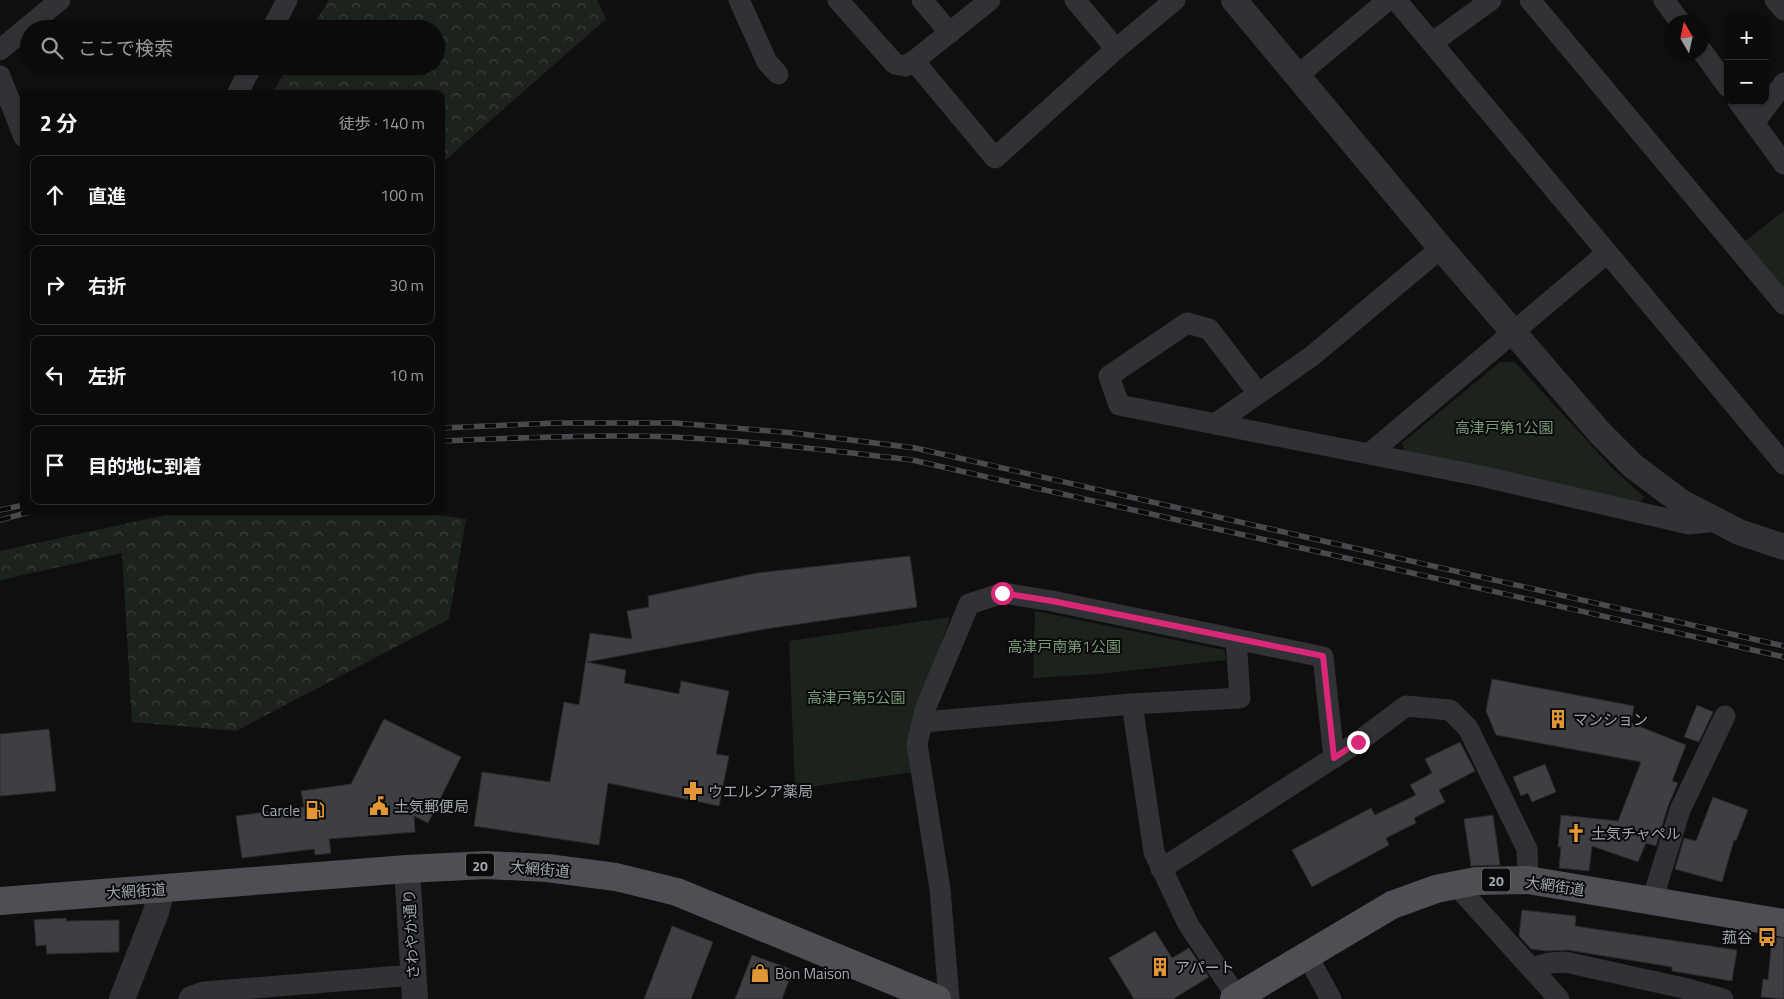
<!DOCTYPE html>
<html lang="ja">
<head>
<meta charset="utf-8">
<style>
  :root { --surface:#0b0b0c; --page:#141415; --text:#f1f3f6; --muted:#9a9b9d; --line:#2b2b2d }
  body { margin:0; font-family:"Titillium Web","Noto Sans JP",sans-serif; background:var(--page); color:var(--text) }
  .controls { position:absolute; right:15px; top:15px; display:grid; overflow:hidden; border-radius:10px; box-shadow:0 1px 4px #0004 }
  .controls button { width:45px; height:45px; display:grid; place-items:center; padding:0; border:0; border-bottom:1px solid var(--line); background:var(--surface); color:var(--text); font:25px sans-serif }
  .compass { position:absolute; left:1664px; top:15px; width:45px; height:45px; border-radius:50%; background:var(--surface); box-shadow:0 1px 4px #0004; rotate:351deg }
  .stop { position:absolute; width:15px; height:15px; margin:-11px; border:4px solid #db2777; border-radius:50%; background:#fff }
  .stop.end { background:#db2777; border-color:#fff; box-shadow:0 1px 5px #0008 }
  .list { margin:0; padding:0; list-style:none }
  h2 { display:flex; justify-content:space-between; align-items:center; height:65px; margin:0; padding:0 20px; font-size:21px }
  h2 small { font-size:16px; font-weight:400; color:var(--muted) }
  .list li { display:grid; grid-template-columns:32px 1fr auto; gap:15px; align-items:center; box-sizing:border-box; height:80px; margin:0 10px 10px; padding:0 10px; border:1px solid var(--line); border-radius:10px }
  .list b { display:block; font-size:19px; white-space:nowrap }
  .list em { font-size:16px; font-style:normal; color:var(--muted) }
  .icon { flex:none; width:28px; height:28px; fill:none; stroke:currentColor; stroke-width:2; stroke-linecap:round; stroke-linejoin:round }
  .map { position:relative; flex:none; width:1784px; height:999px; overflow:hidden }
  .search { position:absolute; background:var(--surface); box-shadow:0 1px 4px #0004; left:20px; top:20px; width:425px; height:55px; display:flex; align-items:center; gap:12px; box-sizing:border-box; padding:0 18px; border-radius:28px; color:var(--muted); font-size:19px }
  .panel { position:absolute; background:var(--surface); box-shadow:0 1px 4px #0004; left:20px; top:90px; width:425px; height:425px; border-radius:10px }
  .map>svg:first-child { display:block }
  .forest { fill:url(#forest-crowns) }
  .park { fill:#1c231c }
  .building { fill:#3e3f43; stroke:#292a2c }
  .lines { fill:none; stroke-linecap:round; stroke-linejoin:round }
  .minor { stroke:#303235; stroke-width:21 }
  .tertiary { stroke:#303235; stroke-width:26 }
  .primary { stroke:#4d4f54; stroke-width:28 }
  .rail-casing { stroke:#484a4e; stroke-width:5.5 }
  .rail { stroke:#0a0a0b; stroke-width:4; stroke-dasharray:11; stroke-linecap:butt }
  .route { stroke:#db2777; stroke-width:6 }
  .labels { text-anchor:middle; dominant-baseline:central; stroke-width:4; stroke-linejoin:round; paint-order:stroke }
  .shield { fill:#0a0a0b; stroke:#74787e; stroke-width:1 }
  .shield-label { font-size:14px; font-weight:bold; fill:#a1a7b0 }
  .park-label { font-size:15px; fill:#7a9a79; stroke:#0a0a0b }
  .poi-label { font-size:15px; fill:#a1a7b0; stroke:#0a0a0b; text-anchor:start }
  .street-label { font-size:15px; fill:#a1a7b0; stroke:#0a0a0b }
</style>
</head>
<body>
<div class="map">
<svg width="1784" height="999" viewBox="0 0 1784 999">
  <defs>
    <pattern id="forest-crowns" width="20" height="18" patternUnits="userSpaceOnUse" patternTransform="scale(1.25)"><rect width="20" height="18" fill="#1c231c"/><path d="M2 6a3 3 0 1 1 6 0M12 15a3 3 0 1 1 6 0" fill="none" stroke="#3a403a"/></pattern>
  </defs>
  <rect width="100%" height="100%" fill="#0f0f10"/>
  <g class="forest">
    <polygon points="329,0 597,0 606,19 441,164 441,94 272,94 288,66 436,66 436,29 311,29"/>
    <polygon points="184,511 411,511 466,519 449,619 236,731 132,722 122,553 0,580 0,551"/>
  </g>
  <g class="park">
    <polygon points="1784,211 1784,295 1744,242"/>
    <polygon points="1500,362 1515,362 1611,467 1644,497 1634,510 1407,459 1402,443"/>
    <polygon points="1035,611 1224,650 1226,660 1099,674 1033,678"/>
    <polygon points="950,617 910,735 914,772 795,789 789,641"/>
  </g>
  <g class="building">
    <polygon points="910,556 917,607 765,629 587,662 626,670 624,683 679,694 681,681 729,691 716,754 729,756 719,806 608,783 599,845 474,826 482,772 550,782 564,702 579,705 590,633 632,639 627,611 649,607 648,596 757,573"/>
    <polygon points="1492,679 1634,706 1631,723 1686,745 1672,781 1678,783 1668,806 1656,846 1646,843 1638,862 1592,846 1589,871 1559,868 1561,847 1558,847 1561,815 1618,821 1641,762 1496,735 1486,711"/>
    <polygon points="1697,705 1713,712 1699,742 1684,737"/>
    <polygon points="384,719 461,757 428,823 414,816 415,832 329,839 331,853 315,855 314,849 242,858 236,816 304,807 301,791 351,784"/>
    <polygon points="49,729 56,791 0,796 0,734"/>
    <polygon points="1460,742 1475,771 1439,790 1445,802 1414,818 1416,823 1386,838 1389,845 1312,887 1292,850 1371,808 1375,815 1416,795 1410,785 1432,773 1425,759"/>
    <polygon points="1545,764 1556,792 1532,802 1528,793 1521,796 1513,777"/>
    <polygon points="1713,797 1748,810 1736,841 1734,840 1722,882 1675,869 1684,838 1696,841"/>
    <polygon points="1493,815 1500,865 1471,866 1464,819"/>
    <polygon points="1522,910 1576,916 1575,926 1737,950 1732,981 1672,971 1672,967 1568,950 1546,951 1531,949 1519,936"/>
    <polygon points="66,918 66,921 119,920 119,952 47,954 46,945 36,946 34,920"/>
    <polygon points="672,926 713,942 691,999 644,999"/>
    <polygon points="1155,931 1172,958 1189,948 1209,977 1173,999 1134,999 1109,958"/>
    <polygon points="1772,937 1784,938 1784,999 1761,997 1763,979 1768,980"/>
    <polygon points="752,955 793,970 782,999 735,999"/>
  </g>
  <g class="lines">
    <g class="minor">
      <polyline points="739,0 767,62 778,74"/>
      <polyline points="838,0 895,64 905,66 914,61"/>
      <polyline points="922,0 950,33"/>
      <polyline points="990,0 914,61 995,158 1116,49 1175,0"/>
      <polyline points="1075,0 1116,49"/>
      <polyline points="1396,0 1784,464"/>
      <polyline points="1530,0 1784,304"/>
      <polyline points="1664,0 1680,22"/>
      <polyline points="1775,0 1784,10"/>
      <polyline points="272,29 287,0"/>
      <polyline points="1432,43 1491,0"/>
      <polyline points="0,50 60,0"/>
      <polyline points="1702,51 1728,87"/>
      <polyline points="0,76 24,137"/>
      <polyline points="1297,76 1388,0"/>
      <polyline points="237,94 252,66"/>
      <polyline points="1738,101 1784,164"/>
      <polyline points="1754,123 1784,83"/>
      <polyline points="1258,393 1209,329 1187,323 1109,376 1119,405 1481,476 1689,524 1718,521"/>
      <polyline points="1215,424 1312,356 1441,248"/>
      <polyline points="1369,454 1607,253"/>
      <polyline points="1132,704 1154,852 1188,924 1237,997"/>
      <polyline points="923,722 1132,704 1240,698 1236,639"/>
      <polyline points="1161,869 1358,742 1406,706 1450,710 1468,728 1527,849 1528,880"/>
      <polyline points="1456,885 1559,999"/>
      <polyline points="1652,901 1680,810 1725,716"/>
      <polyline points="1307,955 1331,999"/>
      <polyline points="1531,968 1550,963 1565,962 1688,989 1723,999"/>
      <polyline points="189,999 190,997 204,992 413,975"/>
      <polyline points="949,999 940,889 917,744 926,707 969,604 1003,593 1052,601 1323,657 1334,758"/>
    </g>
    <g class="tertiary">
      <polyline points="1234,0 1441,248 1600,433 1633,466 1681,502 1739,532 1784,547"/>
      <polyline points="407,869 415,999"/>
      <polyline points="122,999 156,912 162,889"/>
    </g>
    <g class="primary">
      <polyline points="0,901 407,869 486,865 547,868 616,877 677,892 937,999"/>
      <polyline points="1234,999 1392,905 1436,889 1476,881 1528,880 1784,923"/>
    </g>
    <g class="rail-casing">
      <g id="rail">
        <polyline points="441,428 556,423 675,423 794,433 915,448 1784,646"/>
        <path d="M441,441c78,-3 155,-7 232,-4 80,4 160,14 239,23l872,197"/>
        <polyline points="0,510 24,505"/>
        <polyline points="0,520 33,511"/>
      </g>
    </g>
    <use href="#rail" class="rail"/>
  </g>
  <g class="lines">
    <polyline class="route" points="1002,593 1052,601 1323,656 1334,758 1358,742"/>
  </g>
  <defs>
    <g id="building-bare" transform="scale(1.5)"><path d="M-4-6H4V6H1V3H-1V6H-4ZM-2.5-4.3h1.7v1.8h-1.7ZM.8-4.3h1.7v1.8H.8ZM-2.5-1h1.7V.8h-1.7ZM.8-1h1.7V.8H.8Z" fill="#e39734" stroke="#0a0a0b" stroke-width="2.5" paint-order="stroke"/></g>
    <g id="pharmacy-bare" transform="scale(1.5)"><path d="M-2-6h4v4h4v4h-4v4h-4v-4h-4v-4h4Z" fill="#e39734" stroke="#0a0a0b" stroke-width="2.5" paint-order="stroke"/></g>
    <g id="civic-bare" transform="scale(1.5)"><path d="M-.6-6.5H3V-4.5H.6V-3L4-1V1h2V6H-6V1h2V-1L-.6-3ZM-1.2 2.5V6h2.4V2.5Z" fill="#e39734" stroke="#0a0a0b" stroke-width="2.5" paint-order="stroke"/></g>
    <g id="fuel-bare" transform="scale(1.5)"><path d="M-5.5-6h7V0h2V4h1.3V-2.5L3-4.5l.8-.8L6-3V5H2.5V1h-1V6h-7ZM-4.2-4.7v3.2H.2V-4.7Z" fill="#e39734" stroke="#0a0a0b" stroke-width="2.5" paint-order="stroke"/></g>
    <g id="church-bare" transform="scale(1.5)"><path d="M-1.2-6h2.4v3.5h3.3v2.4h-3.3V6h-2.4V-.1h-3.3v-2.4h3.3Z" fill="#e39734" stroke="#0a0a0b" stroke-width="2.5" paint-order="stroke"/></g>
    <g id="bus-bare" transform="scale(1.5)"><path d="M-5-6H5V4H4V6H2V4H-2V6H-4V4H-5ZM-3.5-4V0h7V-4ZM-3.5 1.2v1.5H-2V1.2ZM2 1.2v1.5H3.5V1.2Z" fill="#e39734" stroke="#0a0a0b" stroke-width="2.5" paint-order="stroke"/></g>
    <g id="shop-bare" transform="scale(1.5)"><path d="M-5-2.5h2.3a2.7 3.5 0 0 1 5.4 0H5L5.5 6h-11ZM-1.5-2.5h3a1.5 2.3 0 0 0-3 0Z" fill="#e39734" stroke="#0a0a0b" stroke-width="2.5" paint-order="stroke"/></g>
  </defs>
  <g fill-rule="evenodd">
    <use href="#building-bare" x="1558" y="719"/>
    <use href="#pharmacy-bare" x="693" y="791"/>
    <use href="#civic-bare" x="379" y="806"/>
    <use href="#fuel-bare" x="315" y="810"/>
    <use href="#church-bare" x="1576" y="833"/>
    <use href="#bus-bare" x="1767" y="937"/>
    <use href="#building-bare" x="1160" y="967"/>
    <use href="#shop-bare" x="760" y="973"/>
  </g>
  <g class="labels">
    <g class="shield">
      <rect x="466" y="853.5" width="28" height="23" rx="4"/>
      <rect x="1482" y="868.5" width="28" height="23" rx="4"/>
    </g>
    <g class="shield-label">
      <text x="480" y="865">20</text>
      <text x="1496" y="880">20</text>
    </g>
    <g class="park-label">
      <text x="1504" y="427">高津戸第1公園</text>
      <text x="1064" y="646">高津戸南第1公園</text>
      <text x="856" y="697">高津戸第5公園</text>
    </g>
    <g class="poi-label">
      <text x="1573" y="719">マンション</text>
      <text x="708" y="791">ウエルシア薬局</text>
      <text x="394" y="806">土気郵便局</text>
      <text x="300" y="810" text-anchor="end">Carcle</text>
      <text x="1591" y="833">土気チャペル</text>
      <text x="1752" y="937" text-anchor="end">菰谷</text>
      <text x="1175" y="967">アパート</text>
      <text x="775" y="973">Bon Maison</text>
    </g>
    <g class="street-label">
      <text transform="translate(540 869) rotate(5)">大網街道</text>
      <text transform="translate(1555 886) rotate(8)">大網街道</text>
      <text transform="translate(136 891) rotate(-4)">大網街道</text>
      <text transform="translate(411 934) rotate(-93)">さわやか通り</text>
    </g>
  </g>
</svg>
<div class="controls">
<button>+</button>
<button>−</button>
</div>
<svg class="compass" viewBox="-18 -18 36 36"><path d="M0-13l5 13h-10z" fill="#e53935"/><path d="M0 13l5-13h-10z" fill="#9a9b9d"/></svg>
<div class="stop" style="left:1002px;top:593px"></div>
<div class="stop end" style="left:1358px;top:742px"></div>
<div class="search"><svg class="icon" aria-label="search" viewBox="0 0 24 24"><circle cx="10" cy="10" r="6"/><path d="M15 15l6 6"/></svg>ここで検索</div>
<section class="panel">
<h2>2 分<small>徒歩 · 140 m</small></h2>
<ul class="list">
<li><svg class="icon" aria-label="ahead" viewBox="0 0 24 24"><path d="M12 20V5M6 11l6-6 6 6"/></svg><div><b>直進</b></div><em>100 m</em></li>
<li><svg class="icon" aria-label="right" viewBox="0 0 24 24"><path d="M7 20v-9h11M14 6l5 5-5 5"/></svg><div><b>右折</b></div><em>30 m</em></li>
<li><svg class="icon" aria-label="left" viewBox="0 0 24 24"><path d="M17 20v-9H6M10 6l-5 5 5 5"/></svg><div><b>左折</b></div><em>10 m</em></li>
<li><svg class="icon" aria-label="arrive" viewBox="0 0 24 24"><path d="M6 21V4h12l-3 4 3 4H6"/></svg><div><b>目的地に到着</b></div></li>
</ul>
</section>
</div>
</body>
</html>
